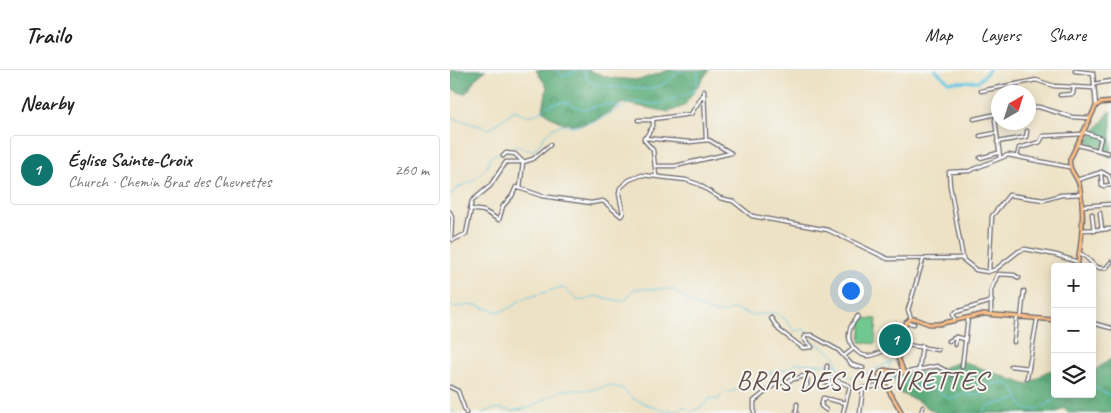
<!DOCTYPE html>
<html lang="en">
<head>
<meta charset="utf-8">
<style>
  :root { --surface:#fff; --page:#f6f6f6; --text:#222; --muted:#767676; --line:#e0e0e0; --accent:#0f766e }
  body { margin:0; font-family:Caveat,sans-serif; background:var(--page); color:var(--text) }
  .controls { position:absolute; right:15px; bottom:15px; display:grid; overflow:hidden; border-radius:5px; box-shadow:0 2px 12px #0003 }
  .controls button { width:45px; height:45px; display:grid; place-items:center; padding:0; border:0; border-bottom:1px solid var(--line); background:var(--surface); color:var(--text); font:25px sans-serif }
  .compass { position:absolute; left:541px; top:15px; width:45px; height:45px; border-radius:50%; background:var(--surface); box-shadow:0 2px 12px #0003; rotate:39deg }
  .you { position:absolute; left:400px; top:220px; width:18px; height:18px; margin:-12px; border:4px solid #fff; border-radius:50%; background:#1a73e8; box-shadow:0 0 0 8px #1a73e833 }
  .badge { display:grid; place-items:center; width:32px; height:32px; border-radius:50%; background:var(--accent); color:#fff; font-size:16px; font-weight:700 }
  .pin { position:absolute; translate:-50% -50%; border:2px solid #fff; box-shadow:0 1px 5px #0006 }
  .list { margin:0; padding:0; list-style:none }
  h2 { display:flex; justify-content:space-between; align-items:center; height:65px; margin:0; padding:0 20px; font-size:21px }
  h2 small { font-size:16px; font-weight:400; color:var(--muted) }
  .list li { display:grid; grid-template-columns:32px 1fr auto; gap:15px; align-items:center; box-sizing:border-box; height:70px; margin:0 10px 10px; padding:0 10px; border:1px solid var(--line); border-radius:5px }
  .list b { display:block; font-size:19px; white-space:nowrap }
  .list p { margin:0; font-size:16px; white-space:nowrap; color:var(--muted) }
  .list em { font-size:16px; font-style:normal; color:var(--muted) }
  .icon { flex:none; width:28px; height:28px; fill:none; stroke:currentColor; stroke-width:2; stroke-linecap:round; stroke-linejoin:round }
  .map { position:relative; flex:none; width:661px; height:343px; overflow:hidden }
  header { display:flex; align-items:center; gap:30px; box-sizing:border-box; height:70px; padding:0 25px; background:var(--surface); border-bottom:1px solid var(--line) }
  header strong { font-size:24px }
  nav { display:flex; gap:28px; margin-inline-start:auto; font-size:18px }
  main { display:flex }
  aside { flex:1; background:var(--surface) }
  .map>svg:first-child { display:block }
  .forest { fill:url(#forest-crowns); stroke:#3f675a }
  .garden { fill:#70c88e; stroke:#497564 }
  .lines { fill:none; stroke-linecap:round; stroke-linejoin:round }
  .stream { stroke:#66c6e4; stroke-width:1 }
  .river { stroke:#66c6e4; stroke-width:3 }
  .minor-casing { stroke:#69656b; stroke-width:5 }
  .major-casing { stroke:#69656b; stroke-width:5.5 }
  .minor { stroke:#fff; stroke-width:2.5 }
  .major { stroke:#f7be87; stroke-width:3 }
  .labels { text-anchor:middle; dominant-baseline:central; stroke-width:4; stroke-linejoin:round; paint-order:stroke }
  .quarter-label { font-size:26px; letter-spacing:1px; fill:#614c46; stroke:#f6f6f2 }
</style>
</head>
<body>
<header>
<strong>Trailo</strong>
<nav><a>Map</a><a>Layers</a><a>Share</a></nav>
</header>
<main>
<aside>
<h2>Nearby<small></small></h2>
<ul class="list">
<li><span class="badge">1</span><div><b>Église Sainte-Croix</b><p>Church · Chemin Bras des Chevrettes</p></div><em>260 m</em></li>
</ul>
</aside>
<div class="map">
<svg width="661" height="343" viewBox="0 0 661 343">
  <defs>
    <pattern id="forest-crowns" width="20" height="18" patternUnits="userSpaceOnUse" patternTransform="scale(1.25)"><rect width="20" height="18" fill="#5cac79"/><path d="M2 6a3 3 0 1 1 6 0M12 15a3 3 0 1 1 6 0" fill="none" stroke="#4c8c64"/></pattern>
  </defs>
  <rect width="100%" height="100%" fill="#f6f6f2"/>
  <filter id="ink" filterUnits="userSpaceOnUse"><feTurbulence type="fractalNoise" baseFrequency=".02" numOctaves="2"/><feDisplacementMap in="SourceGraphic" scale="10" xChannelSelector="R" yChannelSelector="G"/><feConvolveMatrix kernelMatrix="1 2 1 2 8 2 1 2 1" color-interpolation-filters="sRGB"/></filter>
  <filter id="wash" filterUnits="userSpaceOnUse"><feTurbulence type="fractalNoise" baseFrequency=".0096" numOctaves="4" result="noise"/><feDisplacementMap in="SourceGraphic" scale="20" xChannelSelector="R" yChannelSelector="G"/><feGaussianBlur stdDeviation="1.12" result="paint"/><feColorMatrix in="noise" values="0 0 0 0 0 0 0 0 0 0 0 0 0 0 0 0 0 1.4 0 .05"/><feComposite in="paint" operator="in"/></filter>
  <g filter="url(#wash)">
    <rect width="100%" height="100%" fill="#ede2c5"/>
    <g class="forest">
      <polygon points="0,0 36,0 25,9 18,21 14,24 2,19"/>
      <path d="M86,0h51l24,8 28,2 30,-10h40l-25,36 -15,6 -47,-9c-25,19 -53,33 -79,7l4,-23z"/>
      <polygon points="661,40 661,88 637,71"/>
      <polygon points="661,289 661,343 618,343 614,338 606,343 486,343 466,330 447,322 444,302 480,302 512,291 577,315 596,302 605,299 605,324 642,324 642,302"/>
    </g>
    <polygon class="garden" points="412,248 427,249 425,274 410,272"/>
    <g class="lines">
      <g class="stream">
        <polyline points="108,0 112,7 128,0"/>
        <polyline points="133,0 137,9 145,15 199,19 212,15 232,0"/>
        <path d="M0,47l40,12 25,-19c22,15 25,-6 46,-8 9,-1 13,6 22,7 14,0 24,-10 37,-1l12,-6 28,2 34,-13 3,-7 1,-14"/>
        <path d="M0,125l9,-8 14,-6 14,-14 3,-9 3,-3 22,-9 17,5c11,-7 8,-16 24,-24 6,-4 12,-1 19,-1 10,0 35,-11 44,-17"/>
        <path d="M0,237l25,-2 24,7 13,-5 8,-7 42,-13c15,8 10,20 33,9l26,5 5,-2 8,-10h39l17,14 25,10h10l8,-4 20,6 22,-2 11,7 9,11 9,-2 6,10 24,16 4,13 12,9h9l29,-14 3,1 -3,5"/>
        <path d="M435,302l2,5 18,5 6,5c22,-5 21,1 38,12l13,-5 15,1 14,-11 15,-2c12,5 10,22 22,28l14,-2 19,-14"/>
        <polyline points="642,316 661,326"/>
        <polyline points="0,339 5,343"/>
        <path d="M32,343l15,-5 15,3 16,-3 34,-18h30l18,-5 13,4 9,9 26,11 20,2 6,-5 6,6 13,-6 6,-7h10l2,-5c8,-3 22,-5 30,-9 18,-11 19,-15 42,-16l1,-6 43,2"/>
        <polyline points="532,343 539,336 568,329"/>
      </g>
      <polyline class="river" points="485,0 499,12 529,11 539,0"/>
    </g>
  </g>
  <g filter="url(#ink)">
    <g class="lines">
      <g class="minor-casing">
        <g id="minor">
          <polyline points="625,1 643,3 646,36"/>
          <polyline points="644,14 661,11"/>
          <polyline points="254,21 256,70"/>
          <polyline points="531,21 586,10 604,16 644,18"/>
          <polyline points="610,25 623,24 624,17"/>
          <polyline points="578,37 589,37 622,47 640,48"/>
          <polyline points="548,43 545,50 550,87"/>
          <polyline points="524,49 546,44"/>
          <polyline points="188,50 203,50"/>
          <polyline points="634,62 651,68 648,80"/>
          <polyline points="530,66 546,63"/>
          <polyline points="194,68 240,72 259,70 281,83 225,96 206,96"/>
          <polyline points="547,72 576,67 577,61"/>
          <polyline points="628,75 658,83"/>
          <polyline points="53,86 56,83 65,84 73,92 70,118"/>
          <polyline points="567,86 569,78 590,72 593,66 633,64"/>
          <polyline points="530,88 548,83"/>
          <polyline points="651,102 652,116 661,115"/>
          <polyline points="206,106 203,80 194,70 203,56 203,49 241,44 253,25"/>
          <polyline points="627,110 652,102 659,106 661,113"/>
          <polyline points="632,136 661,134"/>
          <polyline points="20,139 22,131 40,116 56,92 73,92 83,89 100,75"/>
          <polyline points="0,142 2,148 1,169 3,170 16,164 21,139 34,141 49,150 53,136 62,126 66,117 92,126 141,133 153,131 171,146 173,143 169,124 170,118 179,110 192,105 236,110 248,114 270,128 283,131 302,146 378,160 438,189 511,188 526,200 538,202 546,199 569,181 575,179 606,185 628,192"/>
          <polyline points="650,143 652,160"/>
          <polyline points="642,144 644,161"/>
          <polyline points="632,160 661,159"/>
          <path d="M629,183c12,4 12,17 27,15l5,-6"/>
          <polyline points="513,188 500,116 499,102 519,101 558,85 619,97"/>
          <polyline points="539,201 542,146 559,125 594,130 611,125 631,124"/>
          <polyline points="541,244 541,220 548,204 564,205 569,208"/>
          <polyline points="321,248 329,260 353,278 362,277 354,269 356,265 361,265 388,280 402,295 413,298"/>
          <polyline points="461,248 458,240 473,190"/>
          <polyline points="571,248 574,221"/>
          <polyline points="505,250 503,244 506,242 542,231"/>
          <path d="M404,251l4,-5c-2,4 -7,8 -8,13 -5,14 9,31 24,26 11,-4 14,-9 26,-7"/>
          <polyline points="456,252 464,254"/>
          <polyline points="642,253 661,258"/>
          <polyline points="499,271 506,267 515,269"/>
          <polyline points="564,272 567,248"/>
          <polyline points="451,274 488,280"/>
          <polyline points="505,275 506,267"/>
          <polyline points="394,286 403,279"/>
          <polyline points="377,296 375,312 381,314 384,308"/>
          <polyline points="561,296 579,298"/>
          <polyline points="512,297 518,248"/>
          <polyline points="469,299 472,276"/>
          <polyline points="454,303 487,296 506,306"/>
          <polyline points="376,306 400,316 393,343"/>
          <polyline points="577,308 587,250"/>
          <polyline points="0,317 8,321 16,343"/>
          <polyline points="376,340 371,336 373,328 395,333"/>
          <polyline points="304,343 304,331 324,315 354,306 357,309 357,317"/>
          <polyline points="346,343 347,334"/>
          <polyline points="410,343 413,318 435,315"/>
          <polyline points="471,343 473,337"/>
        </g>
      </g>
      <g class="major-casing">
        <g id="major">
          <path d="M627,197c5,-27 8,-53 3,-79 -2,-12 -12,-17 -10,-29l26,-53 4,-3 11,-1"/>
          <polyline points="452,343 429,304 434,300 454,303 448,287 453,258 460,249 466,249 479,254 489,254 534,244 605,250"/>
        </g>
      </g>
      <use href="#minor" class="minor"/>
      <use href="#major" class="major"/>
    </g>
  </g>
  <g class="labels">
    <g class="quarter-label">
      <text x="412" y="310">BRAS DES CHEVRETTES</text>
    </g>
  </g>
</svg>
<div class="controls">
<button>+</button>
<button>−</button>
<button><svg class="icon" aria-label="layers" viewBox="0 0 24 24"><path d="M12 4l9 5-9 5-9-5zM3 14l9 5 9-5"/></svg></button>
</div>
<svg class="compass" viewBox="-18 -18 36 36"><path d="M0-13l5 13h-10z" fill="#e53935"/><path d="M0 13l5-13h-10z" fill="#767676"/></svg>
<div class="you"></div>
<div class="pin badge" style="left:445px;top:270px">1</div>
</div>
</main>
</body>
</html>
